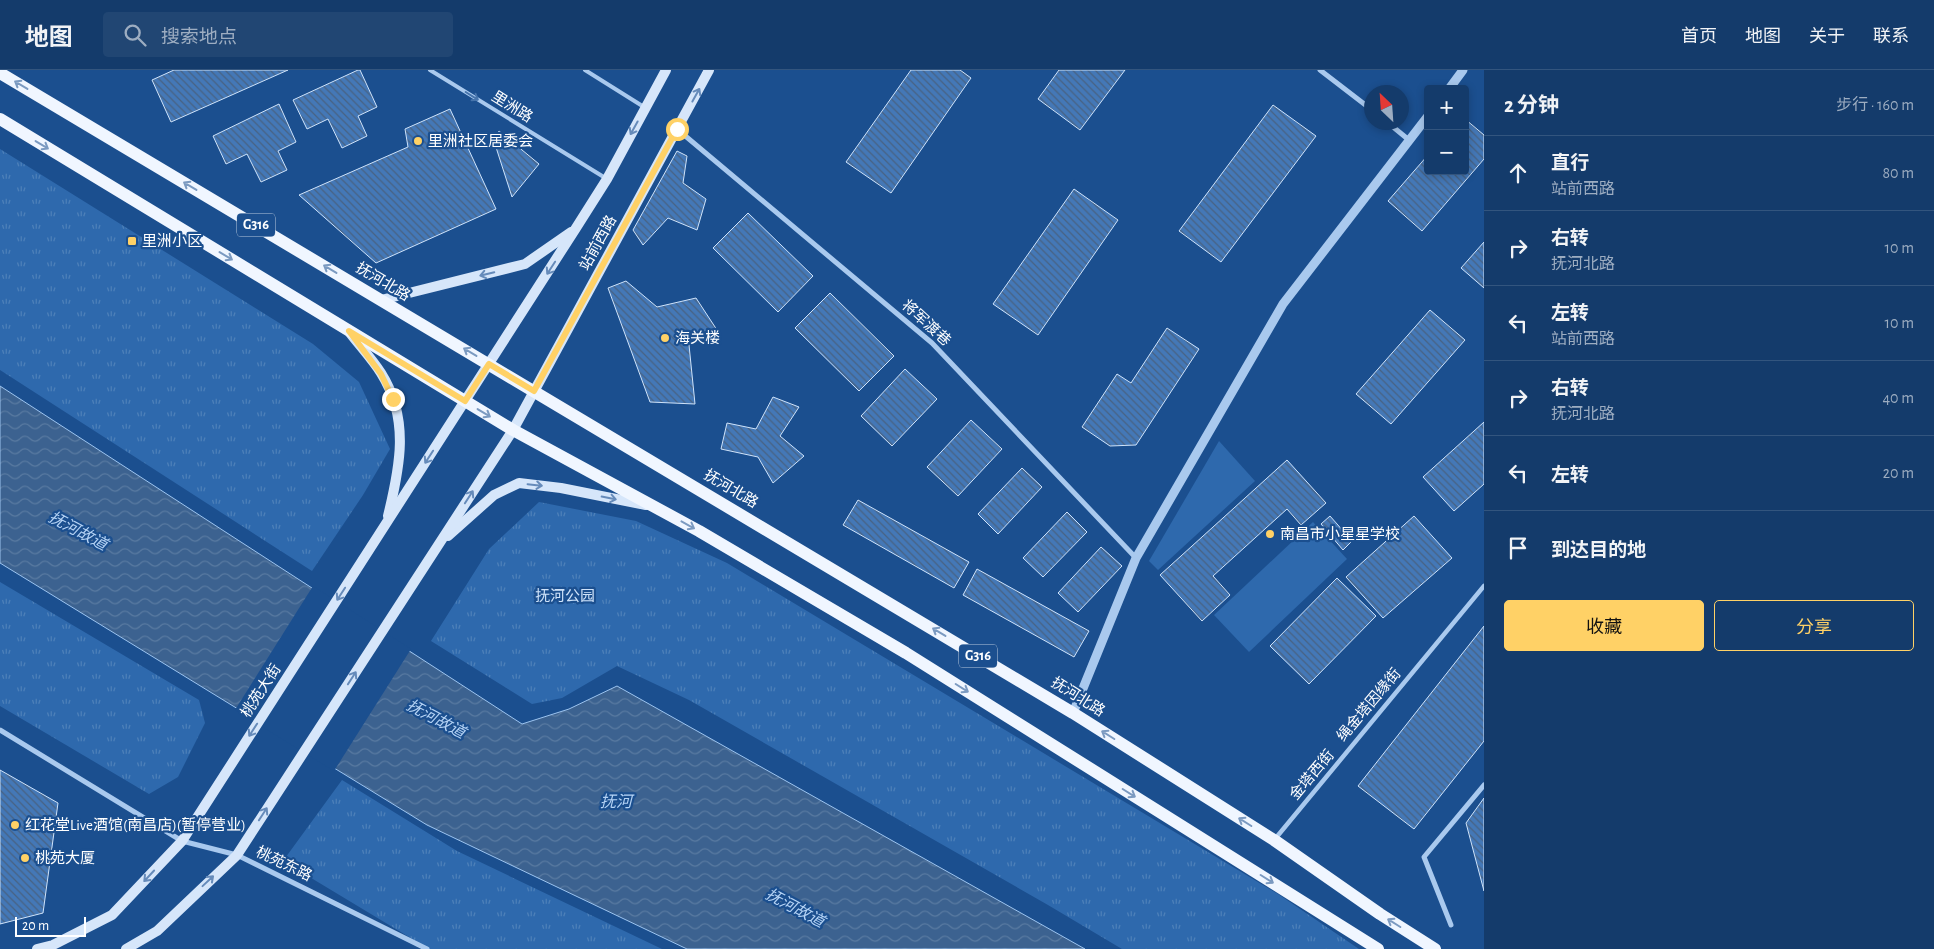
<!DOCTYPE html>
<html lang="zh">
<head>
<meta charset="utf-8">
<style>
  :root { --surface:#143b6b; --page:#214673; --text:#f1f3f6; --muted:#9dadc1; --line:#33557e; --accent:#ffd166 }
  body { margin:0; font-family:"Alegreya Sans","Noto Sans SC",sans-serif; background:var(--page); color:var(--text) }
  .controls { position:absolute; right:15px; top:15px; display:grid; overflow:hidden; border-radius:5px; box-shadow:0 2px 8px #0003 }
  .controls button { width:45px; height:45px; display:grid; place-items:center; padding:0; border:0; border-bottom:1px solid var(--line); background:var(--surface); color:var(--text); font:25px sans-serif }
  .compass { position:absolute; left:1364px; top:15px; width:45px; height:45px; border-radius:50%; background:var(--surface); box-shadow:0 2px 8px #0003; rotate:335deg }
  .scale { position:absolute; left:15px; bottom:12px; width:71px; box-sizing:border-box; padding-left:5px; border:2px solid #fff; border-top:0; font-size:14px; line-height:18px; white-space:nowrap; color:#fff; -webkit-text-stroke:4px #1b4f8f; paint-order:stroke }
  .stop { position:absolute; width:15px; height:15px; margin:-11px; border:4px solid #ffd166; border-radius:50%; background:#fff }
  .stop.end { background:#ffd166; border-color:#fff; box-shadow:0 1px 5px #0008 }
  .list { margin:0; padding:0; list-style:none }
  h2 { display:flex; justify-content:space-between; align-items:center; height:65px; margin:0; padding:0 20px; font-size:21px }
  h2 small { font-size:16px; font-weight:400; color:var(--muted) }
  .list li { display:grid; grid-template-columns:32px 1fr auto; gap:15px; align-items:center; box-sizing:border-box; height:75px; padding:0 20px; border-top:1px solid var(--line) }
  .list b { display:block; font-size:19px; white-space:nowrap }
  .list p { margin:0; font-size:16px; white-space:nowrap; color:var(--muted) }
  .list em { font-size:16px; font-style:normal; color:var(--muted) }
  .actions { display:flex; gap:10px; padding:15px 20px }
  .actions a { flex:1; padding:11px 0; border:1px solid var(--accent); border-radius:5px; text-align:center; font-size:18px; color:var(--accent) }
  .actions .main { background:var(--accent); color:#111 }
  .icon { flex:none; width:28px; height:28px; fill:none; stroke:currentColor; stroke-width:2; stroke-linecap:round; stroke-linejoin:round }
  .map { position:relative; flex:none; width:1484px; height:879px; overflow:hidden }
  header { display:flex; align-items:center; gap:30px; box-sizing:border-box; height:70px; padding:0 25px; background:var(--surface); border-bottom:1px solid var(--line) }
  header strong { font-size:24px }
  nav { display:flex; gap:28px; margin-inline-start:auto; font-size:18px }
  .search { width:350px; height:45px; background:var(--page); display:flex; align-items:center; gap:12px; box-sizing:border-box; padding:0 18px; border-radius:5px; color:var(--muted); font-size:19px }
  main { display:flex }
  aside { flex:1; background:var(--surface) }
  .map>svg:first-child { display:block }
  .grass { fill:url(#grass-tufts) }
  .pitch { fill:#2e69ad }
  .water { fill:url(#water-waves); stroke:#9cc4f0 }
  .pier { fill:#1b4f8f }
  .building { fill:url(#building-back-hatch); stroke:#cfe3fa }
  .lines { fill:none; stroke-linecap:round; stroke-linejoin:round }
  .service { stroke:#a9c9ee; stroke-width:4 }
  .pedestrian { stroke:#a9c9ee; stroke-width:4.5 }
  .minor { stroke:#a9c9ee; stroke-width:5 }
  .tertiary { stroke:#a9c9ee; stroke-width:9 }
  .secondary { stroke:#d6e6fa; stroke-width:10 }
  .primary { stroke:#f0f6ff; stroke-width:12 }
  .oneway { stroke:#7b9ac1 }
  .oneway2 { stroke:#668bba }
  .oneway3 { stroke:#4674ac }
  .route { stroke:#ffd166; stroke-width:6 }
  .poi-dot { fill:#ffd166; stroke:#1b4f8f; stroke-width:2 }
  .labels { text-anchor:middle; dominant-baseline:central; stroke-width:4.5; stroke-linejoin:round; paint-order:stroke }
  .shield { fill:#1b4f8f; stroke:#bbcadd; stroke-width:1 }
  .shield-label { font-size:14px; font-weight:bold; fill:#fff }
  .street-label { font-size:15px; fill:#fff; stroke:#1b4f8f }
  .poi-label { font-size:15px; fill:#fff; stroke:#1b4f8f; text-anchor:start }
  .park-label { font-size:15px; fill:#cfe3fa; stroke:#1b4f8f }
  .water-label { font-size:16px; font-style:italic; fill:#b5d3f5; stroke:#1b4f8f }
</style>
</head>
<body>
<header>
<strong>地图</strong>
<div class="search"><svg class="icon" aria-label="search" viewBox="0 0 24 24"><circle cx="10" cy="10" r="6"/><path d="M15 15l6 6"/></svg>搜索地点</div>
<nav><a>首页</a><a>地图</a><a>关于</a><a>联系</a></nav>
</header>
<main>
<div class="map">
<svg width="1484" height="879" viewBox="0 0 1484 879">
  <defs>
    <pattern id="grass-tufts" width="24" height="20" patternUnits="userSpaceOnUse" patternTransform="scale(1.25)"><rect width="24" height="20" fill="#2e69ad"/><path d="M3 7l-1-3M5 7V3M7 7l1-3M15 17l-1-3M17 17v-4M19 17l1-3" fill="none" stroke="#4d80b9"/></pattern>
    <pattern id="water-waves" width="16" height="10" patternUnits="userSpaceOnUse" patternTransform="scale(1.25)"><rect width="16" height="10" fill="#3c6290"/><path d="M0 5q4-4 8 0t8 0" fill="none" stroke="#597aa1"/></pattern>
    <pattern id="building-back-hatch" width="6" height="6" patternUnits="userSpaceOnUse" patternTransform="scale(1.25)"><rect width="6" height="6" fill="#4478b7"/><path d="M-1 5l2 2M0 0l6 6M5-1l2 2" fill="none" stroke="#486282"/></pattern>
  </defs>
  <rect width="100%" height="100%" fill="#1b4f8f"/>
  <g class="grass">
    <polygon points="0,79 313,274 359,312 390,379 363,425 312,501 0,300"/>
    <polygon points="539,432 636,451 727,493 1278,824 1359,879 1122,879 1048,835 689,630 617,596 562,628 532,634 431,571 489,479"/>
    <polygon points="0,512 199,630 205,653 178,707 149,724 0,636"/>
    <polygon points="342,710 457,781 662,879 429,879 283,791"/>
  </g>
  <g class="pitch">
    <polygon points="1219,371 1255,411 1158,500 1149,491"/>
    <polygon points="1313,452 1347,489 1249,582 1214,545"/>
  </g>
  <polygon class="water" points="0,316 522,654 569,639 617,616 1085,879 687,879 427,755 0,493"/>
  <polygon class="pier" points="313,516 411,579 334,701 235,640"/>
  <g class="building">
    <polygon points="174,0 288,0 171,52 152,10"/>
    <polygon points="358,0 360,0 377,37 358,46 367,66 342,78 328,49 307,59 293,30"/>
    <polygon points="911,0 960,0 971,8 891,123 846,92"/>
    <polygon points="1059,0 1125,0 1080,60 1038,29"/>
    <polygon points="279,34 296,72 278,81 287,100 261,112 247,84 226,94 213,66"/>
    <polygon points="1273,35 1316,66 1221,192 1179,161"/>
    <polygon points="450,39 496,139 376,193 299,125 408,77 405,59"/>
    <polygon points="1465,49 1484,65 1484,89 1422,161 1388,131 1428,85 1428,101 1465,101"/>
    <polygon points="499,61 539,94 512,127 493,68"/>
    <polygon points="677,81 687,86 683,113 706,129 697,160 668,148 643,175 633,160"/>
    <polygon points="1074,119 1118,150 1038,265 993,234"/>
    <polygon points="748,143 813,206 778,242 713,178"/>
    <polygon points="1484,172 1484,218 1461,198"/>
    <polygon points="626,211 657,237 696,228 717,260 689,275 695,334 650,332 608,218"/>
    <polygon points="830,223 894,286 859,321 795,258"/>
    <polygon points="1430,240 1465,270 1391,354 1356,324"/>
    <polygon points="1167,258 1199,279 1136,375 1110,376 1082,357 1117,304 1131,313"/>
    <polygon points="905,299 937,329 892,376 861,346"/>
    <polygon points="773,327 799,337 780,366 804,386 773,413 758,387 721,379 727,353 756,359"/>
    <polygon points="971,350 1002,379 958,426 927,397"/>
    <polygon points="1484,352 1484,414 1454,441 1423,407"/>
    <polygon points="1287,390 1326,433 1301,455 1287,439 1213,506 1230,525 1202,551 1160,505"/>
    <polygon points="1022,398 1042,417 998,464 978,444"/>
    <polygon points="858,430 969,492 954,518 843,455"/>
    <polygon points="1067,442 1087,462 1043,507 1023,488"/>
    <polygon points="1330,446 1352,471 1343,480 1321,454"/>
    <polygon points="1414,446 1452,488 1383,548 1346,507"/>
    <polygon points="1101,477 1122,496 1078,542 1058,523"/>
    <polygon points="977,499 1089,561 1074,587 963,525"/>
    <polygon points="1337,508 1376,546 1309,614 1270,576"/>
    <polygon points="1484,556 1484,671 1414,759 1358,716"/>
    <polygon points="0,700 58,733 43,843 0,854"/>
    <polygon points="1484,728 1484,821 1466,753"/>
  </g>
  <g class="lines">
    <g class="service">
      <polyline points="430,0 607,109"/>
      <polyline points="585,0 644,37"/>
    </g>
    <polyline class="pedestrian" points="1275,769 1484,516"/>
    <g class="minor">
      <polyline points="1320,0 1372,40"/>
      <polyline points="1387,52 1409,70"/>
      <polyline points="677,59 932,273 1136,488"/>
      <polyline points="0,660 182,771 237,785 427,879"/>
      <polyline points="1451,855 1424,787 1484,715"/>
    </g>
    <g class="tertiary">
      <polyline points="1449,19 1463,0"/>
      <polyline points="1073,643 1136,488 1283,234 1428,46"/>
    </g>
    <g class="secondary">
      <polyline points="381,230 525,194 571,162"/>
      <path d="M350,263c10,13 22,26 31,40 29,46 19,94 7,143"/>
      <polyline points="448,466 494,425 519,413 561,418 646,435"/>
      <polyline points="37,879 53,875 112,845 182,771 576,158 607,109 666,0"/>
      <polyline points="126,879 157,861 237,785 513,360 709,0"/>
    </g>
    <g class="primary">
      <polyline points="0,3 1073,643 1274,770 1380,844 1435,879"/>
      <polyline points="0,49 513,360 699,461 906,583 1378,879"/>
    </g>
  </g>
  <defs><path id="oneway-shaft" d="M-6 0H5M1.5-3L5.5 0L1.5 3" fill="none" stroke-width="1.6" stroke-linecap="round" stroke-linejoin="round" transform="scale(1.25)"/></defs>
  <g class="oneway">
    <use href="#oneway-shaft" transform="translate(21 15) rotate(-149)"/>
    <use href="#oneway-shaft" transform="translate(42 75) rotate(31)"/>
    <use href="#oneway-shaft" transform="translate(190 116) rotate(-149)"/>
    <use href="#oneway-shaft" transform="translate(226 186) rotate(31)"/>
    <use href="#oneway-shaft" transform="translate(330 199) rotate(-149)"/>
    <use href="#oneway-shaft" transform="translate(470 282) rotate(-149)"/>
    <use href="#oneway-shaft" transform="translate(484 343) rotate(31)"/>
    <use href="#oneway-shaft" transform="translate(688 455) rotate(29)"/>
    <use href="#oneway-shaft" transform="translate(939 562) rotate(-149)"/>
    <use href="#oneway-shaft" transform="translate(962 618) rotate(32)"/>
    <use href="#oneway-shaft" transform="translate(1108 665) rotate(-148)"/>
    <use href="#oneway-shaft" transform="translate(1129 723) rotate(32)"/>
    <use href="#oneway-shaft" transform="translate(1245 752) rotate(-148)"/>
    <use href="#oneway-shaft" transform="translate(1267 809) rotate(32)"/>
    <use href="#oneway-shaft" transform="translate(1394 853) rotate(-148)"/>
  </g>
  <g class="oneway2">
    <use href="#oneway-shaft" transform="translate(696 25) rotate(-61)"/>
    <use href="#oneway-shaft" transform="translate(634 58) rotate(119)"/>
    <use href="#oneway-shaft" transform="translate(551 198) rotate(123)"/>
    <use href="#oneway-shaft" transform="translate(487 204) rotate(166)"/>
    <use href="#oneway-shaft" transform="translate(429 387) rotate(123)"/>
    <use href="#oneway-shaft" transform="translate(535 415) rotate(6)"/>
    <use href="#oneway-shaft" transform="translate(469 427) rotate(-57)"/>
    <use href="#oneway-shaft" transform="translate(609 428) rotate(11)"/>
    <use href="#oneway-shaft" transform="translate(341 524) rotate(123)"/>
    <use href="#oneway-shaft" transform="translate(352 608) rotate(-57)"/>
    <use href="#oneway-shaft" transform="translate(253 660) rotate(123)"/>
    <use href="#oneway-shaft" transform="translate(263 744) rotate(-57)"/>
    <use href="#oneway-shaft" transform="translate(149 806) rotate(133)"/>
    <use href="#oneway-shaft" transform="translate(208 811) rotate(-43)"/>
  </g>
  <use class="oneway3" href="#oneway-shaft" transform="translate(472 26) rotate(32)"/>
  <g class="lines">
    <polyline class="route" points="393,329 381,304 349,261 465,331 489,294 534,321 677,59"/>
  </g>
  <g class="poi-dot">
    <circle cx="418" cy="71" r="5"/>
    <rect x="127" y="166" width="10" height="10" rx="2.5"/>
    <circle cx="665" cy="268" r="5"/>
    <circle cx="1270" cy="464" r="5"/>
    <circle cx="15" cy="755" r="5"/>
    <circle cx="25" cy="788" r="5"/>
  </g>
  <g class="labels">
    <g class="shield">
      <rect x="237" y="143.5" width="38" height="23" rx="4"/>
      <rect x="959" y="574.5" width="38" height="23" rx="4"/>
    </g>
    <g class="shield-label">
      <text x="256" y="155">G316</text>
      <text x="978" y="586">G316</text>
    </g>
    <g class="street-label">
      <text transform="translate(512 37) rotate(32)">里洲路</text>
      <text transform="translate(598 173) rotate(-61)">站前西路</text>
      <text transform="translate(383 212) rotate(31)">抚河北路</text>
      <text transform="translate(926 253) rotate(42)">将军渡巷</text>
      <text transform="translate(731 419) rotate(31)">抚河北路</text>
      <text transform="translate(261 621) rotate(-57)">桃苑大街</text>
      <text transform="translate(1078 627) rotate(32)">抚河北路</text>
      <text transform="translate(1369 635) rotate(-50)">绳金塔因缘街</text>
      <text transform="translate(1312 705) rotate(-50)">金塔西街</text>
      <text transform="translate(284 794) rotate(26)">桃苑东路</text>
    </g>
    <g class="poi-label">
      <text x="428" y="71">里洲社区居委会</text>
      <text x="142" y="171">里洲小区</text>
      <text x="675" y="268">海关楼</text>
      <text x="1280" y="464">南昌市小星星学校</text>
      <text x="25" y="755">红花堂Live酒馆(南昌店)(暂停营业)</text>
      <text x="35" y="788">桃苑大厦</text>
    </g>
    <g class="park-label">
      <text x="565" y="526">抚河公园</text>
    </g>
    <g class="water-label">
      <text transform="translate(78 461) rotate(28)">抚河故道</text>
      <text transform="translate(436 649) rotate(28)">抚河故道</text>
      <text x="616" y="732">抚河</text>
      <text transform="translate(795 838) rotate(28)">抚河故道</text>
    </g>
  </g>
</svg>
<div class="controls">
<button>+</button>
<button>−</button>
</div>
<svg class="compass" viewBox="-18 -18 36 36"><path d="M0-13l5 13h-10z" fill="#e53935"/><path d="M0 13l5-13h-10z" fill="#9dadc1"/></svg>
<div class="scale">20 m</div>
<div class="stop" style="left:677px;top:59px"></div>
<div class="stop end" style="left:393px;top:329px"></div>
</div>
<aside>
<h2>2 分钟<small>步行 · 160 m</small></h2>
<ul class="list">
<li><svg class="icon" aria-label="ahead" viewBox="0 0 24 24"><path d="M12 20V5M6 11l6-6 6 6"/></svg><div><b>直行</b><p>站前西路</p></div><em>80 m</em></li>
<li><svg class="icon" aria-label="right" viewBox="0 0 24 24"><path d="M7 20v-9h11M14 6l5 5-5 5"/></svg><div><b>右转</b><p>抚河北路</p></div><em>10 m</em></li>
<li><svg class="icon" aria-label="left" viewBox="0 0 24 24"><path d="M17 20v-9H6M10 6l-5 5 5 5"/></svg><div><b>左转</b><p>站前西路</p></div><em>10 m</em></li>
<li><svg class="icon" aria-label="right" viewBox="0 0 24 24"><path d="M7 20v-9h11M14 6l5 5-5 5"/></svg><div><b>右转</b><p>抚河北路</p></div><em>40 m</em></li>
<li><svg class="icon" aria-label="left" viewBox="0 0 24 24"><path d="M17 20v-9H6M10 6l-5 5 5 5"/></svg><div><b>左转</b></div><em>20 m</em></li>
<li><svg class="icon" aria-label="arrive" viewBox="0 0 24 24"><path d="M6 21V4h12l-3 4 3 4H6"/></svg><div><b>到达目的地</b></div></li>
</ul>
<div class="actions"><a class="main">收藏</a><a>分享</a></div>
</aside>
</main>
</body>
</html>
